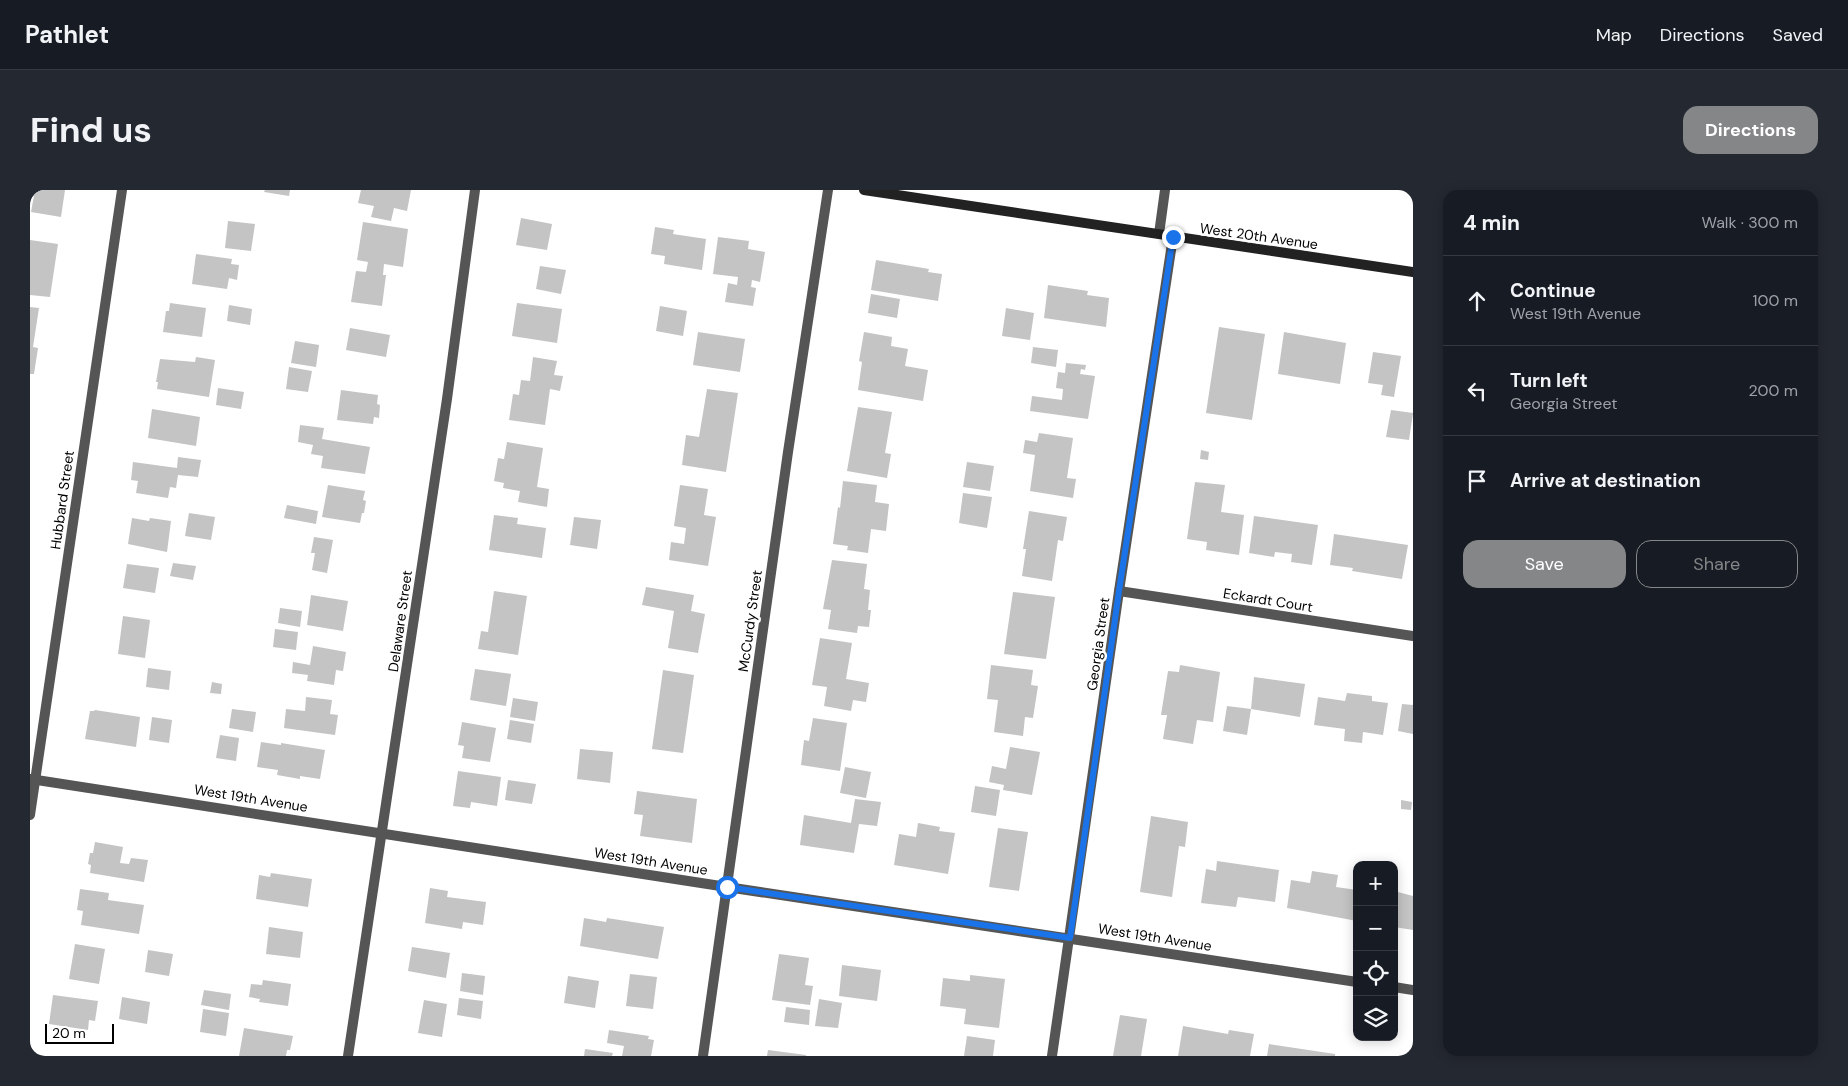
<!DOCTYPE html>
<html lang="en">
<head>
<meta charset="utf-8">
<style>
  :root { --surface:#171b24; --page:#242831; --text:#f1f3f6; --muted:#9ea1a6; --line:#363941; --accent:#858687 }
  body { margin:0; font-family:"DM Sans",sans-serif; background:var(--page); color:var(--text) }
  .controls { position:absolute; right:15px; bottom:15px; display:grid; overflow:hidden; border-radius:10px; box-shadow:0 2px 12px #0003 }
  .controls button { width:45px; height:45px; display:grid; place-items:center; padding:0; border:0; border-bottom:1px solid var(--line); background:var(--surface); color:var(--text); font:25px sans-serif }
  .scale { position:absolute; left:15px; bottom:12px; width:69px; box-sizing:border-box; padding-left:5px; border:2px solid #000; border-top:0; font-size:14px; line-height:18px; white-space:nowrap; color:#000; -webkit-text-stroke:4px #fff; paint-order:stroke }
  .stop { position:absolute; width:15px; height:15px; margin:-11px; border:4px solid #1a73e8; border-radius:50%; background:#fff }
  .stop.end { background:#1a73e8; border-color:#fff; box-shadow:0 1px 5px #0008 }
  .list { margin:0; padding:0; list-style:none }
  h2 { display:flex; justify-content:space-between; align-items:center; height:65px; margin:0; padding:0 20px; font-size:21px }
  h2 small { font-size:16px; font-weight:400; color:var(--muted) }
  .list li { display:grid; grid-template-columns:32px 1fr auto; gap:15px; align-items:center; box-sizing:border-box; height:90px; padding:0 20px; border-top:1px solid var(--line) }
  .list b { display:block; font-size:19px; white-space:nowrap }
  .list p { margin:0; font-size:16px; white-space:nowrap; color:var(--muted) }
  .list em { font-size:16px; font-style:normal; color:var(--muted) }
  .actions { display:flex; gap:10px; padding:15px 20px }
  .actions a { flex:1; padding:11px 0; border:1px solid var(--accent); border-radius:15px; text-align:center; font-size:18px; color:var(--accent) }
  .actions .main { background:var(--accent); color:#fff }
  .icon { flex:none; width:28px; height:28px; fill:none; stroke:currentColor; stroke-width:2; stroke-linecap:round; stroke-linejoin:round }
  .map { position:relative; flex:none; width:1383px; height:866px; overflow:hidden; border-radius:15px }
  header { display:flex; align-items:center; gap:30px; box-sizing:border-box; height:70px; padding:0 25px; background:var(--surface); border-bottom:1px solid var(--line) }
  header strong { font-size:24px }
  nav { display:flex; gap:28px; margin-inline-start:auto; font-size:18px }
  .intro { display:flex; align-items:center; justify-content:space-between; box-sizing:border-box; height:120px; padding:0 30px }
  h1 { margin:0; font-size:35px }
  .button { padding:12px 22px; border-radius:15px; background:var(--accent); color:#fff; font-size:18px; font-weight:700 }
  main { display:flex; gap:30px; padding:0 30px }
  aside { flex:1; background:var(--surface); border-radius:15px; box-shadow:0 2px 12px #0003 }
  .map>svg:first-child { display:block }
  .building { fill:#c4c4c4 }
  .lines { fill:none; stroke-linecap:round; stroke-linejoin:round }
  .service { stroke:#555; stroke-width:10 }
  .minor { stroke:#555; stroke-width:10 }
  .secondary { stroke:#222; stroke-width:10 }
  .route { stroke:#1a73e8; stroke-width:6 }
  .labels { text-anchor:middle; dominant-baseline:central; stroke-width:5; stroke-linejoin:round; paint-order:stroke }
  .street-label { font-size:14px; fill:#000; stroke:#fff }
</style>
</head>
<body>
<header>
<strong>Pathlet</strong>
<nav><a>Map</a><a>Directions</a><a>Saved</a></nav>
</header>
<div class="intro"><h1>Find us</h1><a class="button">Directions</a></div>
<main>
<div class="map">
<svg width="1383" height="866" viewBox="0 0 1383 866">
  <rect width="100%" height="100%" fill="#fff"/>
  <g class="building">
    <polygon points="5,0 35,0 31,27 1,22"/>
    <polygon points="235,0 260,0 259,6 234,2"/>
    <polygon points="331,0 381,0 377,21 364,18 361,31 341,27 344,16 328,13"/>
    <polygon points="491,28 522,34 517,60 486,55"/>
    <polygon points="198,31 225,34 221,61 195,58"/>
    <polygon points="333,32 378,39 373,77 354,74 353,85 356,85 352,116 321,112 326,81 336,82 338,72 327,70"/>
    <polygon points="625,37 644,40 643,44 676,49 672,80 634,74 635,66 621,64"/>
    <polygon points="688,47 719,51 718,59 735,62 730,92 722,90 721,97 726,98 723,116 695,112 698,93 707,95 708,87 683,84"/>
    <polygon points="0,50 28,54 20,107 0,105"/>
    <polygon points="166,64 202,69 201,74 209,75 207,90 199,88 197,99 162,94"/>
    <polygon points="846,70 899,79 898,82 912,84 908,111 841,100"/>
    <polygon points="510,76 536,80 531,104 506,99"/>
    <polygon points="1018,95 1058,101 1057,105 1079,108 1076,137 1014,128"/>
    <polygon points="841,104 870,109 867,128 838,123"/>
    <polygon points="140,113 176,118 172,147 133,142 136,121 139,121"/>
    <polygon points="487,113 532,119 527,153 482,146"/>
    <polygon points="199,115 222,119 220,135 197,131"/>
    <polygon points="630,116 657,121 653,146 626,141"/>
    <polygon points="0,117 9,118 3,157 8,158 4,184 0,184"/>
    <polygon points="976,118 1004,123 1000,150 972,146"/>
    <polygon points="1189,137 1235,144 1222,230 1176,223"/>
    <polygon points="320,138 360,145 356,167 316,160"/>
    <polygon points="668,142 715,149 710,182 663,175"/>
    <polygon points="834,142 862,147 861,156 878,159 875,176 898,180 893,211 828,200 832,172 829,171"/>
    <polygon points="1254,142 1316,153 1310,194 1248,184"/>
    <polygon points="265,151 289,155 286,177 261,173"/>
    <polygon points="1003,157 1028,160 1026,177 1001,173"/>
    <polygon points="1343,162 1371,166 1364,207 1351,205 1353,195 1338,193"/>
    <polygon points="166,167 185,170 179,207 127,199 128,192 126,192 130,169 165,172"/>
    <polygon points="503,167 527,171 524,185 533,186 530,201 520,199 515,235 479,230 483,204 489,205 491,190 500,191"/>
    <polygon points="1036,173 1056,175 1055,180 1051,179 1050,184 1065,186 1058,229 1000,221 1002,206 1032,210 1033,199 1026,198 1028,182 1035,183"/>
    <polygon points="259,177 282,181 278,202 256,199"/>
    <polygon points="188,198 214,202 211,219 186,215"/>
    <polygon points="677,199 708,203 696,282 652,275 656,245 669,247"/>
    <polygon points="311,200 348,205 347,214 350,215 349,228 344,227 343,234 307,230"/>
    <polygon points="828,217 862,222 855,263 861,264 857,288 817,281"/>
    <polygon points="122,219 170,227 166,256 118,248"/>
    <polygon points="1361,220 1383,223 1379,250 1356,247"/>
    <polygon points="270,235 294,238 292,249 340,257 335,284 291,278 293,266 281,264 283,255 268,252"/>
    <polygon points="1009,243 1043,248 1037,288 1046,289 1043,308 1000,301 1005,265 993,263 995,250 1007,252"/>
    <polygon points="477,252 513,258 507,297 519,299 517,317 488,312 490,301 473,298 474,293 464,291 468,268 474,269"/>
    <polygon points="1171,260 1179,262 1178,270 1170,269"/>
    <polygon points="148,267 171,270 168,287 148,285 146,298 140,297 138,308 106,303 108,291 101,290 103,272 147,278"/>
    <polygon points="937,272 964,276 960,301 933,297"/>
    <polygon points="813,291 847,295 845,312 859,314 856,341 841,339 838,363 817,360 818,356 803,354 808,317 810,318"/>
    <polygon points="1165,292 1195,295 1191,322 1214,325 1209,365 1176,360 1177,352 1157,349"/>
    <polygon points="298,295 335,301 333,310 336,311 334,323 332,323 330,333 292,327"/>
    <polygon points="650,295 678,299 674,325 686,327 678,376 639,370 641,352 654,354 656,338 644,336"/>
    <polygon points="933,303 962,307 957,338 929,333"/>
    <polygon points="257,315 288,321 286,334 254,328"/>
    <polygon points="999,321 1037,327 1033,351 1028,350 1022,391 992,386 996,359 993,359"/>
    <polygon points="159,323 185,327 181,350 155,346"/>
    <polygon points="464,325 488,328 487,334 516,338 512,368 459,360"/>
    <polygon points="1224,326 1288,335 1282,375 1261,372 1262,364 1245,362 1244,367 1219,363"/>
    <polygon points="544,327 571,330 567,359 540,355"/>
    <polygon points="102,328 119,331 120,328 141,331 137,362 98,354"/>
    <polygon points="1304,344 1378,355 1372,389 1322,381 1323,378 1300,375"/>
    <polygon points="284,347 303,350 297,383 282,380 285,363 281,363"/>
    <polygon points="802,370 837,374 834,399 840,400 838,420 841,420 839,437 828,436 827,443 798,439 801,420 793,419"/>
    <polygon points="143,373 166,376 163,390 140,386"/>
    <polygon points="97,374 129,378 125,403 93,398"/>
    <polygon points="616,397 664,405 661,421 675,424 668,463 638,458 644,421 612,415"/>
    <polygon points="464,401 497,406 488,465 448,459 451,441 458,442"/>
    <polygon points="983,402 1025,407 1016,469 974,464"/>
    <polygon points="281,405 318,411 313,441 277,435"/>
    <polygon points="250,418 272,421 270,437 248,433"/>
    <polygon points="93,426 120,430 115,468 88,464"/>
    <polygon points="245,439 268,442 266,460 243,457"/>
    <polygon points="790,448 822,453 816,489 839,493 836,512 823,510 821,521 794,516 797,497 782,495"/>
    <polygon points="283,456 316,462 313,481 306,480 304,495 277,491 278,485 262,483 263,472 280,475"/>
    <polygon points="961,475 1003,480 1001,495 1008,496 1003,528 995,527 993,546 964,542 968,510 957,509"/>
    <polygon points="1150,475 1190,482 1183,532 1167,530 1163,554 1133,549 1137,525 1131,525 1138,481 1149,482"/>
    <polygon points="118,478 141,481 139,500 116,497"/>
    <polygon points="445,479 481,484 476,516 440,510"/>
    <polygon points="633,480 664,485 653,563 622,559"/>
    <polygon points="1224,487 1275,494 1270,527 1221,519"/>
    <polygon points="182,492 192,494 191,504 180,503"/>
    <polygon points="1317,503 1342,506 1342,511 1358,513 1353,545 1333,542 1332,553 1314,551 1315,539 1284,535 1288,507 1315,511"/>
    <polygon points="276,507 302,510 300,524 308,525 305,545 254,538 256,519 275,521"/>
    <polygon points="483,508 508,512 505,531 480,527"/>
    <polygon points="1372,514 1383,515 1383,544 1368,541"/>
    <polygon points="1197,516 1221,519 1217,545 1193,541"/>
    <polygon points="202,519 226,522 223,542 199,538"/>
    <polygon points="65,520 110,527 106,557 55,549 60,521 64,521"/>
    <polygon points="122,527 142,530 139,553 119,550"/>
    <polygon points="783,528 817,533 810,581 771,575 774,550 779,551"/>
    <polygon points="480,530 504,534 501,553 477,549"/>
    <polygon points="432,532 466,538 460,572 432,568 434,556 428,555"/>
    <polygon points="190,545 209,548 206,571 186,568"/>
    <polygon points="231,552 251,555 251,553 295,560 290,589 270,586 270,589 247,585 248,580 227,577"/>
    <polygon points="980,557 1010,562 1002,605 973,600 974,595 959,592 962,576 976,579"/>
    <polygon points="550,559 583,562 580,593 547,589"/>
    <polygon points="815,577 841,582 836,608 810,603"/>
    <polygon points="428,581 471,587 467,616 441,612 440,618 423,616"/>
    <polygon points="478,590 506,594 502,614 475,610"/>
    <polygon points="945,596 970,600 966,626 941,622"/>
    <polygon points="607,601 667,609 662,653 610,646 613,625 604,624"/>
    <polygon points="825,609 851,612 847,636 829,634 824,663 770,655 774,625 821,633"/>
    <polygon points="1371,610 1382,612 1381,620 1371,619"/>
    <polygon points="1121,626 1158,632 1155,657 1149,656 1142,707 1110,702"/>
    <polygon points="888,633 910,637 909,641 925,643 918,684 864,675 869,644 886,647"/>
    <polygon points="968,638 998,642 989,701 959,697"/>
    <polygon points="65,652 93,657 90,673 99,674 101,668 118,670 114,692 60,683 61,675 58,674 60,663 63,663"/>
    <polygon points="1187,671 1249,680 1245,712 1208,707 1206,717 1171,713 1176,679 1186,681"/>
    <polygon points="1282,681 1308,685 1306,697 1327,700 1327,731 1257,718 1261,690 1280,693"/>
    <polygon points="241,683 282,689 278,717 226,709 229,685 240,687"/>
    <polygon points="400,698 418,701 417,707 456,712 453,735 433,732 432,739 395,733"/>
    <polygon points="50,699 79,703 78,710 114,715 109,744 51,735 53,721 47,720"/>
    <polygon points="1364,701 1383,706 1383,740 1364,737"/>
    <polygon points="554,728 576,732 577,728 634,737 628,769 550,756"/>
    <polygon points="239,737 273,742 270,768 236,764"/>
    <polygon points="45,754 75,759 69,794 39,789"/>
    <polygon points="382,757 420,763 416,788 378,781"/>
    <polygon points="118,760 143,764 139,786 115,782"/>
    <polygon points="749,764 779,768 775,795 783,796 780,815 742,810"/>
    <polygon points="812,775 851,780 847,811 809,806"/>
    <polygon points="432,783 455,786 453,805 430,801"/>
    <polygon points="600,784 627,787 623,819 596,816"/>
    <polygon points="940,785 975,789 969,838 934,834 936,819 910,816 913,788 940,791"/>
    <polygon points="538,786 569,791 565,818 534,813"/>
    <polygon points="233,790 261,794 258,816 229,812 230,809 219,807 221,794 232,795"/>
    <polygon points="174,800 201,804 199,820 171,815"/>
    <polygon points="23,805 68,811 65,831 59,830 58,840 19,834"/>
    <polygon points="92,807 120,812 117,834 89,829"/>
    <polygon points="429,808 453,811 451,829 427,825"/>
    <polygon points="789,809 812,813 808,838 785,836"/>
    <polygon points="394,810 417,814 412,847 388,843"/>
    <polygon points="756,817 780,820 779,835 754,832"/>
    <polygon points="173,819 199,823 196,846 170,842"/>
    <polygon points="1090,825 1117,829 1111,866 1083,866"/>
    <polygon points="1153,836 1198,844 1199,840 1224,844 1220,866 1148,866"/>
    <polygon points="214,838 263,846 260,860 257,860 256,866 209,866"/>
    <polygon points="579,840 619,846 618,849 624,850 621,866 592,866 594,856 577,853"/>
    <polygon points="937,846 965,850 963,866 934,866"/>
    <polygon points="1239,854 1305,864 1305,866 1237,866"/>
    <polygon points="555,859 583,863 582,866 554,866"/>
    <polygon points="738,860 776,865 776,866 737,866"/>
  </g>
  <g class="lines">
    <polyline class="service" points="1129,44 1135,0"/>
    <g class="minor">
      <polyline points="1089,401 1383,446"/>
      <polyline points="0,589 697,697 1327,792"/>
      <polyline points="0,625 92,0"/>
      <polyline points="1364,797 1383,800"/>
      <polyline points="318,866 417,209 445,0"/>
      <polyline points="673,866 758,262 798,0"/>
      <polyline points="1022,866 1089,401 1143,47"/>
    </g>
    <polyline class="secondary" points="834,0 1383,82"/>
  </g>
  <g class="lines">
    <polyline class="route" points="697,697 1040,748 1089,401 1143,47"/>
  </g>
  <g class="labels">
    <g class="street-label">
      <text transform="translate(1229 46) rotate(8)">West 20th Avenue</text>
      <text transform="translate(32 310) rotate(-82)">Hubbard Street</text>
      <text transform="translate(1238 410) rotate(9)">Eckardt Court</text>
      <text transform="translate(370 431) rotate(-82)">Delaware Street</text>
      <text transform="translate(720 431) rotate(-82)">McCurdy Street</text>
      <text transform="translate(1068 454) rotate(-82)">Georgia Street</text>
      <text transform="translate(221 608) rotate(9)">West 19th Avenue</text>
      <text transform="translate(621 671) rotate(9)">West 19th Avenue</text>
      <text transform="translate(1125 747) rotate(9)">West 19th Avenue</text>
    </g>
  </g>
</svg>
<div class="controls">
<button>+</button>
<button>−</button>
<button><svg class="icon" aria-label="locate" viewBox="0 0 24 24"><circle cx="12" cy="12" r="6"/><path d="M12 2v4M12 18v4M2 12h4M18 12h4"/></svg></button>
<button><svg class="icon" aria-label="layers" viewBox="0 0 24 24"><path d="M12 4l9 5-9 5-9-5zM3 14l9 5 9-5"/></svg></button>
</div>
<div class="scale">20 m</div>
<div class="stop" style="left:697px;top:697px"></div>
<div class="stop end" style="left:1143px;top:47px"></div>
</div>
<aside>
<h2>4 min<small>Walk · 300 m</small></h2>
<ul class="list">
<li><svg class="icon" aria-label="ahead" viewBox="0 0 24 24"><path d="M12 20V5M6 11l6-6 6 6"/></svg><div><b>Continue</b><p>West 19th Avenue</p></div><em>100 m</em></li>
<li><svg class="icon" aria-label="left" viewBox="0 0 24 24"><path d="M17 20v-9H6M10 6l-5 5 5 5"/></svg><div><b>Turn left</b><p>Georgia Street</p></div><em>200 m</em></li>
<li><svg class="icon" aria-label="arrive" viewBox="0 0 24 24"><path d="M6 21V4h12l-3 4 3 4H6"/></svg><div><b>Arrive at destination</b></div></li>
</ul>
<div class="actions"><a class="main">Save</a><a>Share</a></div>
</aside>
</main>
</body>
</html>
